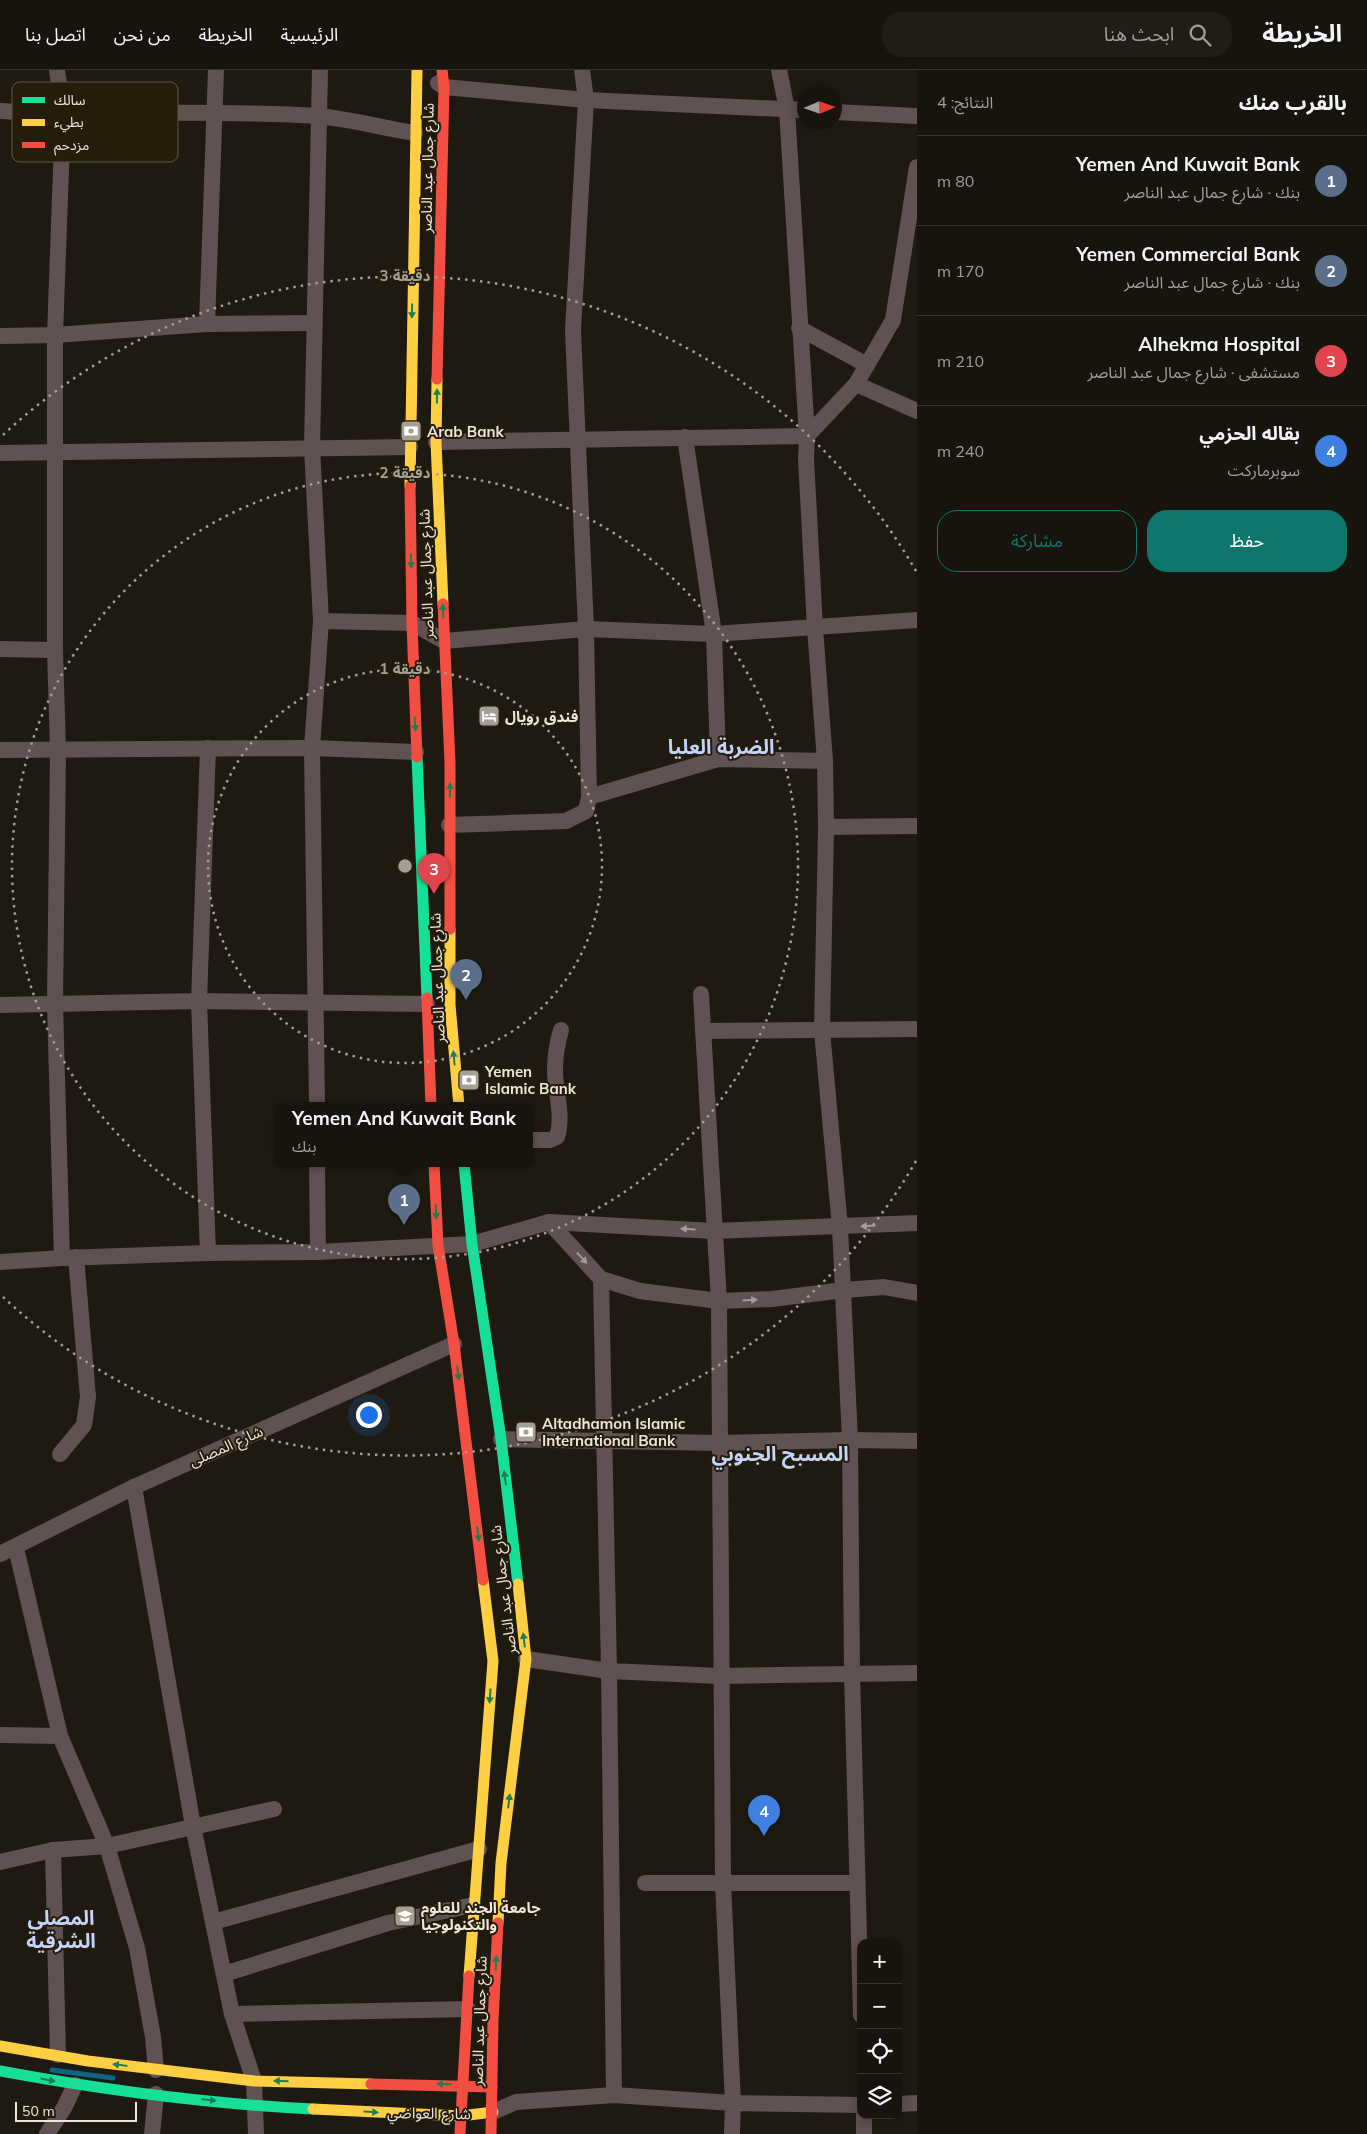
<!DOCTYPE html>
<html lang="ar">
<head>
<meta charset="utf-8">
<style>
  :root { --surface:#17140d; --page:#201d16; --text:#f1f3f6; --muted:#9e9e9d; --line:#36332e; --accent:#0f766e }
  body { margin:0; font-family:Mulish,"Noto Sans Arabic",sans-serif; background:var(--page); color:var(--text); direction:rtl }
  .controls { position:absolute; right:15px; bottom:15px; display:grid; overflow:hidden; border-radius:10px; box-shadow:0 2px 12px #0003 }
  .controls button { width:45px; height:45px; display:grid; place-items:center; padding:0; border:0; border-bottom:1px solid var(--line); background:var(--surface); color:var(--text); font:25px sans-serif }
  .compass { position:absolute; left:797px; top:15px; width:45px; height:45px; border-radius:50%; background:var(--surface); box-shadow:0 2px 12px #0003; rotate:88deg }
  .scale { position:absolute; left:15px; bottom:12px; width:122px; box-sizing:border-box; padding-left:5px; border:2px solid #ebe5da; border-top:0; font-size:14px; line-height:18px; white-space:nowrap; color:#ebe5da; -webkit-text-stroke:4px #251c0b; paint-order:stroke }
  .you { position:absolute; left:368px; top:1344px; width:18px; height:18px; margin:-12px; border:4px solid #fff; border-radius:50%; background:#1a73e8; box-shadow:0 0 0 8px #1a73e833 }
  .badge { display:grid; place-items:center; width:32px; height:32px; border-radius:50%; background:var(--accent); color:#fff; font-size:16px; font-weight:700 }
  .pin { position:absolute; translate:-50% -41px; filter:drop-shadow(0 1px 2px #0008) }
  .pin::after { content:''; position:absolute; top:26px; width:18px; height:15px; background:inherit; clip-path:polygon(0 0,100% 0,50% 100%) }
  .popup { position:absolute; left:275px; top:1032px; width:258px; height:65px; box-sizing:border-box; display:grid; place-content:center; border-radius:10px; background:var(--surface); filter:drop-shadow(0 1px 4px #0005); font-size:16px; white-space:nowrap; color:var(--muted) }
  .popup b { font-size:19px; color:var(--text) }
  .popup::after { content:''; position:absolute; left:50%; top:100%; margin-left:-10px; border:10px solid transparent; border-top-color:var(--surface) }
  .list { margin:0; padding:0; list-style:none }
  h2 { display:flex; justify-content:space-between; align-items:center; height:65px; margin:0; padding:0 20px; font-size:21px }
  h2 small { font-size:16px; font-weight:400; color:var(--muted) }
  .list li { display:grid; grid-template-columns:32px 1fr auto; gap:15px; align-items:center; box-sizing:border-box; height:90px; padding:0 20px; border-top:1px solid var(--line) }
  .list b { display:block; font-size:19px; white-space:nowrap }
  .list p { margin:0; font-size:16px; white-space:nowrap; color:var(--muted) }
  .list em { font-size:16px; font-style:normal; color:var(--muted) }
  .actions { display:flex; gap:10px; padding:15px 20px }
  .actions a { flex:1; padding:11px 0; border:1px solid var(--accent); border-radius:20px; text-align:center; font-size:18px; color:var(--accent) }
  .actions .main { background:var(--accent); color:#fff }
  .icon { flex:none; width:28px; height:28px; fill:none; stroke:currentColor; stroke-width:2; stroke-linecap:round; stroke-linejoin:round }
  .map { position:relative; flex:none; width:917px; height:2064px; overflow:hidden; direction:ltr }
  header { display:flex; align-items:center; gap:30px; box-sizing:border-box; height:70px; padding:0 25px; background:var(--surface); border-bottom:1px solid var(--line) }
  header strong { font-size:24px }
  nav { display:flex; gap:28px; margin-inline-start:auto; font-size:18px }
  .search { width:350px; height:45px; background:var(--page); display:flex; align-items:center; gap:12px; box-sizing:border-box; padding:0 18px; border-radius:20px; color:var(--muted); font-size:19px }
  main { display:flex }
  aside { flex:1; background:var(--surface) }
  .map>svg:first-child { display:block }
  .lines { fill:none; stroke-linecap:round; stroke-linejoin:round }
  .stream { stroke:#0f6485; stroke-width:5 }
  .street { stroke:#605152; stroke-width:16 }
  .fast { stroke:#16e098; stroke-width:11 }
  .slow { stroke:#ffcf43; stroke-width:11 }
  .jam { stroke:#f24e42; stroke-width:11 }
  .oneway { fill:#1e7e52 }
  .oneway2 { fill:#a69b96 }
  .ring { fill:none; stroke:#a49e94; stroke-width:2.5; stroke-dasharray:2.5 5 }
  .labels { text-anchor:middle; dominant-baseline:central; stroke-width:4; stroke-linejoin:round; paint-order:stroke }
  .street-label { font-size:15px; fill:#ebe5da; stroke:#251c0b }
  .poi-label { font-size:15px; font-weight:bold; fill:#ebe5da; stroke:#251c0b; text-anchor:start }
  .district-label { font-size:20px; font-weight:bold; fill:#c2d3fc; stroke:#251c0b }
  .key { fill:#251c0b; stroke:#605849; stroke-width:1 }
  .key-label { font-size:14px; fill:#ebe5da }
  .centre { fill:#a49e94; stroke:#251c0b; stroke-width:2.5 }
  .ring-label { font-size:15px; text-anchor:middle; font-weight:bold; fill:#a49e94; stroke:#251c0b; stroke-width:4; stroke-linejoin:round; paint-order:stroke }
</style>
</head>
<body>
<header>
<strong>الخريطة</strong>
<div class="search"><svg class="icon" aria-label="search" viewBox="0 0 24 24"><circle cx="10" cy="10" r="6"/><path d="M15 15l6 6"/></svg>ابحث هنا</div>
<nav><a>الرئيسية</a><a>الخريطة</a><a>من نحن</a><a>اتصل بنا</a></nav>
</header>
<main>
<aside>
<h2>بالقرب منك<small>النتائج: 4</small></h2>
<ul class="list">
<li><span class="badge" style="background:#5c6f8a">1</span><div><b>Yemen And Kuwait Bank</b><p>بنك · شارع جمال عبد الناصر</p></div><em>80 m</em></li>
<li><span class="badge" style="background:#5c6f8a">2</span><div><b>Yemen Commercial Bank</b><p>بنك · شارع جمال عبد الناصر</p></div><em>170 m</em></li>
<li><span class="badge" style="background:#e0444e">3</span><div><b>Alhekma Hospital</b><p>مستشفى · شارع جمال عبد الناصر</p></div><em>210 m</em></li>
<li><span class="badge" style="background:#3f7fe0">4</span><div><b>بقاله الحزمي</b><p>سوبرماركت</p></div><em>240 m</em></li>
</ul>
<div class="actions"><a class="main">حفظ</a><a>مشاركة</a></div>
</aside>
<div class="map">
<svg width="917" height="2064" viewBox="0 0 917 2064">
  <rect width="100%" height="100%" fill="#1f1a11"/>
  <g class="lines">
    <polyline class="stream" points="52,2000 113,2008"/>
    <g class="street">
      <polyline points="57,0 63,44 55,265 55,580 58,680 55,934 62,1188"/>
      <polyline points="779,0 787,39 807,366 806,388 815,558 825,691 826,757 822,961 840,1157 850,1370 852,1603 861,1945"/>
      <polyline points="438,13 444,17 586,30 804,40"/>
      <path d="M0,41c106,5 212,-2 318,5 32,3 65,12 97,17"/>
      <polyline points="834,42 917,46"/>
      <polyline points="207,254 216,0"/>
      <polyline points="799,258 867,295"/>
      <polyline points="0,266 55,265 207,254 314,253"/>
      <polyline points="856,314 917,341"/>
      <polyline points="685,367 714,564 718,689"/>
      <polyline points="436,372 807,366 856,314 893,250 917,97"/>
      <polyline points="0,383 410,377"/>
      <polyline points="321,551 412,553 444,571 586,559 714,564 917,550"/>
      <polyline points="0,579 55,580"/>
      <polyline points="0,680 312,678 416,682"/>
      <polyline points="589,727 718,689 825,691"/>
      <polyline points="449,755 566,751 586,741 589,727 586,559 573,260 586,30 582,0"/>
      <polyline points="826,757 917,756"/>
      <polyline points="701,924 719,1231 723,1812 733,2033 732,2064"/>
      <polyline points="0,935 199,931 427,934"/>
      <polyline points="703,961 917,959"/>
      <polyline points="317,1036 312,678 321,551 312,378 320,0"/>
      <path d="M529,1070h21l7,-3c7,-21 -2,-45 -2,-67 0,-14 2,-26 6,-40"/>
      <polyline points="317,1094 318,1182"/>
      <polyline points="549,1152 601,1209 640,1221 719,1231 772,1229 844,1220 884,1217 917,1223"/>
      <polyline points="208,1183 199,931 208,678"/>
      <polyline points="0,1192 62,1188 208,1183 318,1182 472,1174 549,1152 714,1161 917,1153"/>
      <polyline points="601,1209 609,1601 614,2025"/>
      <polyline points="501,1369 720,1373 850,1370 917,1371"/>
      <polyline points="60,1384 84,1355 88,1327 76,1187"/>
      <polyline points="134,1417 193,1756 232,1944 254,2011 256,2064"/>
      <polyline points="16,1478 60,1666 107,1776 137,1878 153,1967 156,2000"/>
      <polyline points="0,1484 134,1417 454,1274"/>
      <polyline points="526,1589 609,1601 720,1606 917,1603"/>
      <polyline points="0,1665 60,1666"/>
      <polyline points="53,1780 58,1985"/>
      <polyline points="0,1792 53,1780 107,1776 274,1739"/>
      <polyline points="645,1813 856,1813"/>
      <polyline points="213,1852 479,1779"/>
      <polyline points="224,1904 388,1853 473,1835"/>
      <polyline points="232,1944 468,1939"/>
      <polyline points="898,2034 917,2033"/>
      <polyline points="493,2042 516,2032 614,2025 733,2033 861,2035"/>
      <polyline points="47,2064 64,2038 75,2015"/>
      <polyline points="152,2064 156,2024"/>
      <polyline points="864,2064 864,2045"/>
    </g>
    <g class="fast">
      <polyline points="417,687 427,928"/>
      <polyline points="464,1094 472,1174 501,1369 518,1514"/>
      <path d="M0,2001c103,19 208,33 313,38"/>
    </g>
    <g class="slow">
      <polyline points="437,309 436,372 443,534"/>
      <polyline points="410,416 417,0"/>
      <polyline points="450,859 450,935 459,1036"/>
      <polyline points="498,1853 501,1793 526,1589 518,1514"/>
      <polyline points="469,1906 493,1591 483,1510"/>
      <polyline points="0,1976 88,1991 254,2011 371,2014"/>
      <polyline points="313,2039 461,2046 493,2042"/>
    </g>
    <g class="jam">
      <polyline points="437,309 444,17 442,0"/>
      <polyline points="410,416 412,553 417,687"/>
      <polyline points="443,534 450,693 450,859"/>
      <polyline points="427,928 431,1036"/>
      <polyline points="434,1094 438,1175 454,1274 483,1510"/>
      <polyline points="371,2014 492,2017"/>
      <polyline points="460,2064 469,1906"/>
      <polyline points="491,2064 493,1951 498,1853"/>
    </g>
  </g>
  <defs><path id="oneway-solid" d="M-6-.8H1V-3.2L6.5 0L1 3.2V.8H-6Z" transform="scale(1.25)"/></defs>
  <g class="oneway">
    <use href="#oneway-solid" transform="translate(412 241) rotate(91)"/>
    <use href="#oneway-solid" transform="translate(437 326) rotate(-89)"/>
    <use href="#oneway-solid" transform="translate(411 491) rotate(89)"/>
    <use href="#oneway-solid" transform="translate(443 541) rotate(-92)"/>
    <use href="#oneway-solid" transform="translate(415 654) rotate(88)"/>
    <use href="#oneway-solid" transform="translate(450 720) rotate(-89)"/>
    <use href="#oneway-solid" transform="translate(454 988) rotate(-95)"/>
    <use href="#oneway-solid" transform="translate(436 1142) rotate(87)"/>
    <use href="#oneway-solid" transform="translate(458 1303) rotate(83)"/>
    <use href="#oneway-solid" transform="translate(505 1408) rotate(-97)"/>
    <use href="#oneway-solid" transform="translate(478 1464) rotate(83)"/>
    <use href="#oneway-solid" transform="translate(524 1570) rotate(-97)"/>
    <use href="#oneway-solid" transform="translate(490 1626) rotate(94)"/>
    <use href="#oneway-solid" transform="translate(509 1731) rotate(-83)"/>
    <use href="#oneway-solid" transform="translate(496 1893) rotate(-87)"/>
    <use href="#oneway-solid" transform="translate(120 1995) rotate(-173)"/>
    <use href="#oneway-solid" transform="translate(48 2010) rotate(11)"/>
    <use href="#oneway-solid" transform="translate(281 2011) rotate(-179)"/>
    <use href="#oneway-solid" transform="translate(444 2014) rotate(-179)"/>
    <use href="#oneway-solid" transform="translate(209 2030) rotate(7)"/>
    <use href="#oneway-solid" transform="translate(371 2042) rotate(3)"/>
  </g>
  <g class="oneway2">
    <use href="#oneway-solid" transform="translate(868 1156) rotate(177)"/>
    <use href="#oneway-solid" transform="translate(688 1159) rotate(-177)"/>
    <use href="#oneway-solid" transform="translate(582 1188) rotate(47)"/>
    <use href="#oneway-solid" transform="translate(750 1230) rotate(-3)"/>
  </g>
  <g class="ring">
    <circle cx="405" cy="796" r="197"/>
    <circle cx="405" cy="796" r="393"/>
    <path d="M916 1091A590 590 0 0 1 3 1227M3 365A590 590 0 0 1 916 501"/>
  </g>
  <defs>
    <g id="bank-square" transform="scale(1.125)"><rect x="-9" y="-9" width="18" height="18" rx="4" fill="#a49e94" stroke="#251c0b"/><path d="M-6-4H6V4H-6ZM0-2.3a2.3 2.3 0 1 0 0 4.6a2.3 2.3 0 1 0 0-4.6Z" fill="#fff"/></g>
    <g id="hotel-square" transform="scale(1.125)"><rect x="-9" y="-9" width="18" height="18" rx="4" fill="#a49e94" stroke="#251c0b"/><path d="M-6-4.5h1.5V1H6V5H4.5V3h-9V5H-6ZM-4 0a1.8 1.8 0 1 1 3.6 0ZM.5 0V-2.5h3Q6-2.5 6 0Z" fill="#fff"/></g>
    <g id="university-square" transform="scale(1.125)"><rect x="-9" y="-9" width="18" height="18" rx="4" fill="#a49e94" stroke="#251c0b"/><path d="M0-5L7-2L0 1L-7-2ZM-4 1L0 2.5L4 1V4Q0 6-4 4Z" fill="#fff"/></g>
  </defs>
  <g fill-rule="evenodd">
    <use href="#bank-square" x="411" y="361"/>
    <use href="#hotel-square" x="489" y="646"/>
    <use href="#bank-square" x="469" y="1010"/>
    <use href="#bank-square" x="526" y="1362"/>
    <use href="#university-square" x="405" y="1846"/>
  </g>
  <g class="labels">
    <g class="street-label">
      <text transform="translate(427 98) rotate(-89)">شارع جمال عبد الناصر</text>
      <text transform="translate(426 504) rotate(-92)">شارع جمال عبد الناصر</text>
      <text transform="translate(437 908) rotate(-92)">شارع جمال عبد الناصر</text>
      <text transform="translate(226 1376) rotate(-24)">شارع المصلى</text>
      <text transform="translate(503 1520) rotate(-97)">شارع جمال عبد الناصر</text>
      <text transform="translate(479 1951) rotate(-88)">شارع جمال عبد الناصر</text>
      <text transform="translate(429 2043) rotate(1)">شارع العواضي</text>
    </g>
    <g class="poi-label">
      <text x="427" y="361">Arab Bank</text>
      <text x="505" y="646">فندق رويال</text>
      <text x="485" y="1001">Yemen<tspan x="485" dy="17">Islamic Bank</tspan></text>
      <text x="542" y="1353">Altadhamon Islamic<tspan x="542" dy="17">International Bank</tspan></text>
      <text x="421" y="1837">جامعة الجند للعلوم<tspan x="421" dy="17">والتكنولوجيا</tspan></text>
    </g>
    <g class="district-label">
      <text x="721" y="676">الضربة العليا</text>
      <text x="780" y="1383">المسبح الجنوبي</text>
      <text x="61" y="1847">المصلى<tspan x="61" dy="23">الشرقية</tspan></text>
    </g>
  </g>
  <rect x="12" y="12" width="166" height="80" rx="8" class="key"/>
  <rect x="22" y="27" width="23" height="6" fill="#16e098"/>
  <rect x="22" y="49" width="23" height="7" fill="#ffcf43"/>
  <rect x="22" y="72" width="23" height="6" fill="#f24e42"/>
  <g class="key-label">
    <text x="54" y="35">سالك</text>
    <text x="54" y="57">بطيء</text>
    <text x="54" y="80">مزدحم</text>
  </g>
  <circle cx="405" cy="796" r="8" class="centre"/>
  <g class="ring-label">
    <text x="405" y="211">3 دقيقة</text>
    <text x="405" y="408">2 دقيقة</text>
    <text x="405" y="604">1 دقيقة</text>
  </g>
</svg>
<div class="controls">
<button>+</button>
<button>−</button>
<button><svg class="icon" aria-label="locate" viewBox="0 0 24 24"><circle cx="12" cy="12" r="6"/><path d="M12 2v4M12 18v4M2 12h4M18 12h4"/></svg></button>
<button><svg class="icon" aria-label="layers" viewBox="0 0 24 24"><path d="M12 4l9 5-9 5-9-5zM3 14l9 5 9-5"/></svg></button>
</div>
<svg class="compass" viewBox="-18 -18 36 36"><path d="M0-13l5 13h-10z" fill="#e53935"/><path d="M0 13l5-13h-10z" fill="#9e9e9d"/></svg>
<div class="scale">50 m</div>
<div class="you"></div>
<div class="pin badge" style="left:404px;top:1155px;background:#5c6f8a">1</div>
<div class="popup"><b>Yemen And Kuwait Bank</b>بنك</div>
<div class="pin badge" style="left:466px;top:930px;background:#5c6f8a">2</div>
<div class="pin badge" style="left:434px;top:824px;background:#e0444e">3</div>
<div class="pin badge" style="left:764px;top:1766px;background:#3f7fe0">4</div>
</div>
</main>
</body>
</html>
